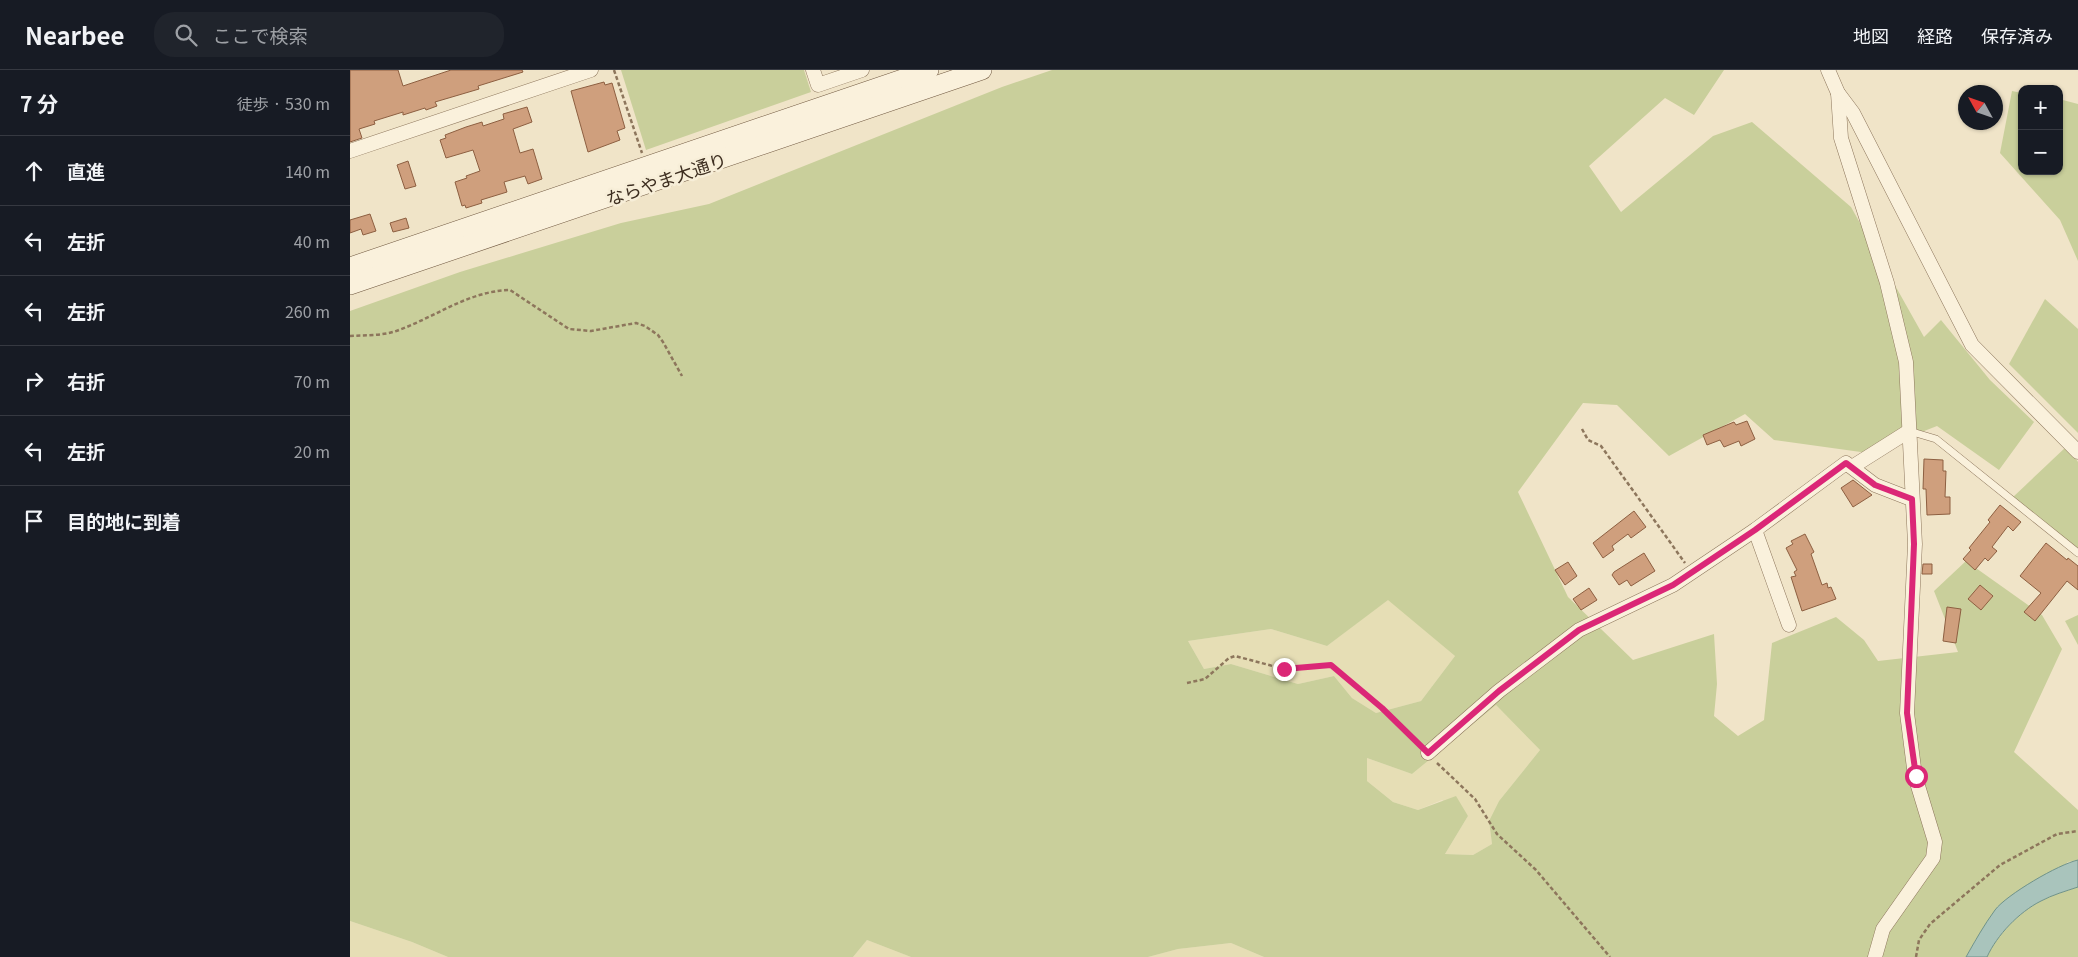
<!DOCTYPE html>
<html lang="ja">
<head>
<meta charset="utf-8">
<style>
  :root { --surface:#171b24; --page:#20242c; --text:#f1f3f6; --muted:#9ea1a6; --line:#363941 }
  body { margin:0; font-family:Georgia,"Noto Sans JP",serif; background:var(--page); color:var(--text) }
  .controls { position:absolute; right:15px; top:15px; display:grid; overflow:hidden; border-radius:10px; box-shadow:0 1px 4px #0004 }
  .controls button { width:45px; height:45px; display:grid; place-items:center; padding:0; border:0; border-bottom:1px solid var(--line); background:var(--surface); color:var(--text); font:25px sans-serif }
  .compass { position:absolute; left:1608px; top:15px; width:45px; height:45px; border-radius:50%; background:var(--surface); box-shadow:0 1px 4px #0004; rotate:310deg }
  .stop { position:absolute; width:15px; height:15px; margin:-11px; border:4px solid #db2777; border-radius:50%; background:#fff }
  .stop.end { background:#db2777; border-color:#fff; box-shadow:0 1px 5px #0008 }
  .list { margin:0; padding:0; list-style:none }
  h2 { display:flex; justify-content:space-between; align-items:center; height:65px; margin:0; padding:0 20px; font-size:21px }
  h2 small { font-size:16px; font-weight:400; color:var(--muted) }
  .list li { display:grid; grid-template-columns:32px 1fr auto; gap:15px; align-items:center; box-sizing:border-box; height:70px; padding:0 20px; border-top:1px solid var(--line) }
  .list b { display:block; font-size:19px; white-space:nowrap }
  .list em { font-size:16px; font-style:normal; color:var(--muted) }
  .icon { flex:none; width:28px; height:28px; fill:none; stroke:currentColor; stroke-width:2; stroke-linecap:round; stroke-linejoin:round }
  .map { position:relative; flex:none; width:1728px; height:887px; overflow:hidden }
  header { display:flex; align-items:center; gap:30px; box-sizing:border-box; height:70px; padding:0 25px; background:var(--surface); border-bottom:1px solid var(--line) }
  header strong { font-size:24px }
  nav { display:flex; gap:28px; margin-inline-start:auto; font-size:18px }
  .search { width:350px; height:45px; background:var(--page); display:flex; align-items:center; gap:12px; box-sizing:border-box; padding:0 18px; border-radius:20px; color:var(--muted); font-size:19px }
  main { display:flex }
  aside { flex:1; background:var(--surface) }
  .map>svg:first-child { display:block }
  .farmland { fill:#e6deb5 }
  .green { fill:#c9cf9b; fill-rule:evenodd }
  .water { fill:#a9c4bc; stroke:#6f938a }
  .building { fill:#cf9f7d; stroke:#8d5f41 }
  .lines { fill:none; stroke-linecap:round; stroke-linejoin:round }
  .lane-casing { stroke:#8d765c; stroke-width:8 }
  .street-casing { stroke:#8d765c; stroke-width:15 }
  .secondary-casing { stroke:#6f573f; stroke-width:20 }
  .path { stroke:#8d765c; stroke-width:2.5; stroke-dasharray:4 2.5; stroke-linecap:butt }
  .lane { stroke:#faf1dc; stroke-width:7 }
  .street { stroke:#faf1dc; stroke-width:14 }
  .secondary { stroke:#faf1dc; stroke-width:19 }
  .route { stroke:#db2777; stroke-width:6 }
  .labels { text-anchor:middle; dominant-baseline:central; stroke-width:5; stroke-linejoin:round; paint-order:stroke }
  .street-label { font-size:18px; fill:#3d2e20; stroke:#f7eed8 }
</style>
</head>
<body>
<header>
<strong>Nearbee</strong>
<div class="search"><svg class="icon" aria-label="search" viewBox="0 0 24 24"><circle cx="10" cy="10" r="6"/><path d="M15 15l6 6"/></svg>ここで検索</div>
<nav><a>地図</a><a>経路</a><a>保存済み</a></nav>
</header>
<main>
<aside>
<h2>7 分<small>徒歩 · 530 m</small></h2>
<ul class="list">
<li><svg class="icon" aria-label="ahead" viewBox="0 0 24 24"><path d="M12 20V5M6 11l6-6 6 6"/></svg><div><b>直進</b></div><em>140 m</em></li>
<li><svg class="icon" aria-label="left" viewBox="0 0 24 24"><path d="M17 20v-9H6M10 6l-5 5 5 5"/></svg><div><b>左折</b></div><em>40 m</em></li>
<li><svg class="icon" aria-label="left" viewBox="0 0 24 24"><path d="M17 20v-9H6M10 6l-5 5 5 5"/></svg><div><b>左折</b></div><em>260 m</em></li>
<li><svg class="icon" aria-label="right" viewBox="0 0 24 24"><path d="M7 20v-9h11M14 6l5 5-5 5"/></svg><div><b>右折</b></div><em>70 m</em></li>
<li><svg class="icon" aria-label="left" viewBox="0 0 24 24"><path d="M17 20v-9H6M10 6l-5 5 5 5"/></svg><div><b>左折</b></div><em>20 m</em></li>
<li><svg class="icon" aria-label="arrive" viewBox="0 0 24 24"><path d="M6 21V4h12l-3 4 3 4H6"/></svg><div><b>目的地に到着</b></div></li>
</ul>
</aside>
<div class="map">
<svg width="1728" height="887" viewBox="0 0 1728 887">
  <rect width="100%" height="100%" fill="#f0e4c8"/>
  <g class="farmland">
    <polygon points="1038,529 1105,586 1071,631 1026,643 1002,628 984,606 948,614 881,594 854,599 838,571 921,559 977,576"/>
    <polygon points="1146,635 1190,680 1149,731 1139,751 1142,774 1123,785 1095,784 1118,746 1092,730 1068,740 1043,732 1017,711 1017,688 1062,704"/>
    <polygon points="0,851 62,872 98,887 0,887"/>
    <polygon points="517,870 561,887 503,887"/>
    <polygon points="881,873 914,887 798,887 828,879"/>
  </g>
  <g class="green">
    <polygon points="271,0 454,0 461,22 296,80"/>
    <path d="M702,0h672l-30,45 -29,-17 -76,68 32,46 92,-76 39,-14 99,85 73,130 17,-17 49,60 44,42 -35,48 -62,-44 -69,27 -94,-13 -29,-26 -76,42 -52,-51 -34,-2 -65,89 50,105 65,63 81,-26 3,50 -3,32 24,20 26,-16 8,-77 64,-26 28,23 14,21 80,-9 -24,-61 32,-30 76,54 20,34 -48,103 64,58v50l-10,2 -92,77 -10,18h-702l-33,-14 -53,6 -30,8h-237l-44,-17 -14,17h-405l-36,-15 -62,-21v-610l110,-39 161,-49 88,-19 293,-117zM1038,530l67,56 -34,45 -45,12 -24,-15 -18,-22 -36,8 -67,-20 -27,5 -16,-28 83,-12 56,17zM1146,635l44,45 -41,51 -10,20 3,23 -19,11 -28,-1 23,-38 -12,-20 -38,14 -25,-8 -26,-21v-23l45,16z"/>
    <polygon points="1662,21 1672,23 1672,101 1709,101 1709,29 1728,34 1728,191 1710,150 1650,83"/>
    <polygon points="1695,229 1728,259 1728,363 1659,294"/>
    <polygon points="1717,376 1728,392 1728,478 1662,428"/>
    <polygon points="1728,545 1728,575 1715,551"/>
    <path d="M1728,817v70h-91c10,-22 32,-45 54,-56 11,-6 25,-10 37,-14z"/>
  </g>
  <path class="water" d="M1728,790v27c-12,4 -26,8 -37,14 -22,11 -44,34 -54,56h-21c9,-16 18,-32 29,-47 11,-15 64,-46 83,-50z"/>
  <g class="building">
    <polygon points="0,0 48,0 53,16 101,0 172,0 173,2 128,16 129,19 85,32 87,36 76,40 75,38 53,45 53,42 24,51 25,54 9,59 12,68 0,72"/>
    <polygon points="254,12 255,15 262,13 275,58 267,61 270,70 238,82 221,21"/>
    <polygon points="177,37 182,52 163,59 170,83 183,79 192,109 178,114 175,106 154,112 157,122 131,130 132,133 116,138 115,135 112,136 105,112 117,108 116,106 130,101 123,80 96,88 90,70 96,68 95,65 116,57 132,52 133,56 154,49 153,44"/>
    <polygon points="58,91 66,116 55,119 47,95"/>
    <polygon points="20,144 26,161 13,165 11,159 0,163 0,150"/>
    <polygon points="56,148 59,158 43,162 40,153"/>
    <polygon points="1397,351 1405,369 1391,376 1389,371 1374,377 1370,370 1357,375 1353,365 1384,352 1386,355"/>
    <polygon points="1574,389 1593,390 1593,401 1596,401 1595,427 1600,427 1600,444 1577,445 1576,419 1573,419"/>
    <polygon points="1503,410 1522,425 1503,437 1491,418"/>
    <polygon points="1650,435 1671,452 1663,461 1658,456 1642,477 1647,481 1638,491 1635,488 1625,500 1613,489 1621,480 1619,478 1640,452 1638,450"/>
    <polygon points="1284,441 1296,457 1281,468 1278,464 1262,476 1264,480 1253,488 1243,473"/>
    <polygon points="1455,464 1464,482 1461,484 1472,515 1477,513 1478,518 1481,517 1486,529 1452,541 1441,507 1446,506 1444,502 1447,500 1436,478 1443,474 1441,471"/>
    <polygon points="1696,473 1717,490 1718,488 1728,496 1728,520 1717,511 1685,551 1674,542 1691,523 1670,506"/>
    <polygon points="1294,483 1305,501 1281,516 1277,510 1269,515 1262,505 1264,502"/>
    <polygon points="1218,492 1227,506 1215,515 1205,500"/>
    <polygon points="1573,494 1582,494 1582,504 1572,504"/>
    <polygon points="1630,515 1643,526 1631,540 1618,529"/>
    <polygon points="1239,518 1247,530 1231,540 1223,529"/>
    <polygon points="1597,537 1611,539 1606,573 1593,571"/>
  </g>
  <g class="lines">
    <g class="lane-casing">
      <polyline id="lane" points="1559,361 1586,369 1728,483"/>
    </g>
    <g class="street-casing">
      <g id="street">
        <polyline points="463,0 468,15 512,0"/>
        <polyline points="1478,0 1488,23 1503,43 1622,275 1728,382"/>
        <polyline points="1488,23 1491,68 1537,213 1556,292 1565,474 1557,643 1565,706 1585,772 1583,788 1533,859 1525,887"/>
        <polyline points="0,81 241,0"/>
        <polyline points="1502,397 1559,361"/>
        <polyline points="1405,460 1439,555"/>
        <polyline points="1078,683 1149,621 1229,560 1323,515 1405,460 1496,393 1525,415 1561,429"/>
      </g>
    </g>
    <g class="secondary-casing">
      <g id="secondary">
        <polyline points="0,197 579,0"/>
        <polyline points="0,215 632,0"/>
      </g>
    </g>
    <g class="path">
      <polyline points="264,0 292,83"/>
      <path d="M0,266c16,-1 34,0 49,-6 38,-14 70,-39 111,-40l59,39 22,2 45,-8 9,3 13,9 5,7 19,34"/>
      <polyline points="1232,359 1238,370 1251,376 1335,493"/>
      <polyline points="837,613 855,609 879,588 885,586 934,599 981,595 1032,637 1069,675"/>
      <polyline points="1087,693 1125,729 1147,764 1186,800 1260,887"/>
      <polyline points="1566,887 1569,870 1580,854 1650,795 1707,764 1728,761"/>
    </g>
    <use href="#lane" class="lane"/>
    <use href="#street" class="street"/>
    <use href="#secondary" class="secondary"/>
  </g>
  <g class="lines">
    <polyline class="route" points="934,599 981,595 1032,638 1078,683 1149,621 1229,560 1323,515 1405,460 1496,393 1525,415 1562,429 1564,474 1557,643 1566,706"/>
  </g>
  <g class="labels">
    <g class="street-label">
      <text transform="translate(316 108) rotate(-19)">ならやま大通り</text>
    </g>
  </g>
</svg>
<div class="controls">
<button>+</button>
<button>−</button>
</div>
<svg class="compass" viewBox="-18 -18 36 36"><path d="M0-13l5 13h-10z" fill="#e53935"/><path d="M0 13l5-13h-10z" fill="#9ea1a6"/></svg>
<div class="stop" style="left:1566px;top:706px"></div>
<div class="stop end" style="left:934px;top:599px"></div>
</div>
</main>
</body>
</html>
